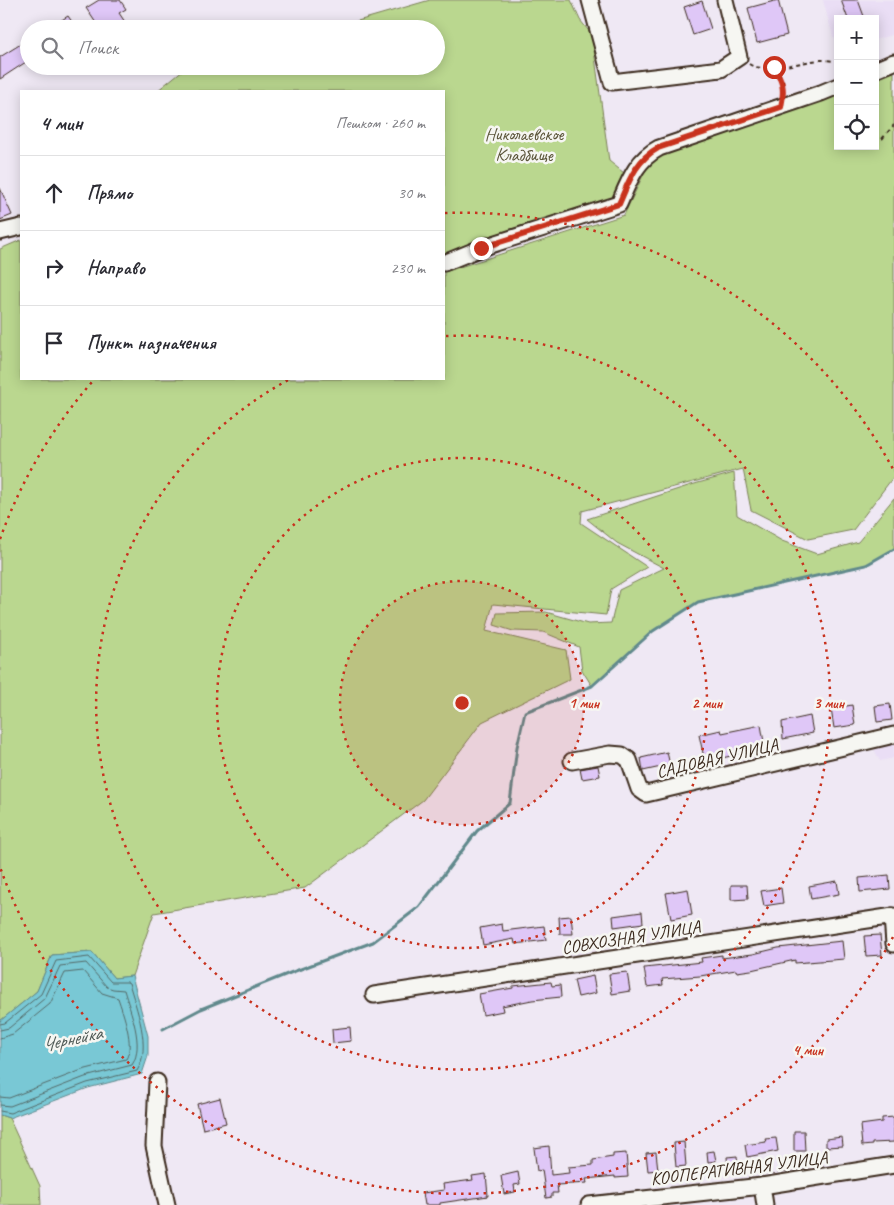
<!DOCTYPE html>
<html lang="ru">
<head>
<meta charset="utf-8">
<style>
  :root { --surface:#fff; --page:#f7f7f7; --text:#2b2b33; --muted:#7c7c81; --line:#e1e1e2 }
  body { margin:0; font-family:Caveat,sans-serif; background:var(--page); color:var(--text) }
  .controls { position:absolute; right:15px; top:15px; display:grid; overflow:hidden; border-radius:0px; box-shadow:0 2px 12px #0003 }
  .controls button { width:45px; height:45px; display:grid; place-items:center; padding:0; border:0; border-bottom:1px solid var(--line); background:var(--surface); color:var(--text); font:25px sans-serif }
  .stop { position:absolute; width:15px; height:15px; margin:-11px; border:4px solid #c8321e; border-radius:50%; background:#fff }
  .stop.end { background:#c8321e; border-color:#fff; box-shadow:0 1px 5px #0008 }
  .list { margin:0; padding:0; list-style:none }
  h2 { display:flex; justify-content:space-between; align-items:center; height:65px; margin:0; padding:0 20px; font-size:21px }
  h2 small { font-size:16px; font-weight:400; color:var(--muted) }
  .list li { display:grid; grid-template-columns:32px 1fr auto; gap:15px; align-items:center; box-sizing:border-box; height:75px; padding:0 20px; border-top:1px solid var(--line) }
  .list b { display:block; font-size:19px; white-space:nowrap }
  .list em { font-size:16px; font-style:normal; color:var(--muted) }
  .icon { flex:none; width:28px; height:28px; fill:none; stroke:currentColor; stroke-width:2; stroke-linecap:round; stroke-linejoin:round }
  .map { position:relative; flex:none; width:894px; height:1205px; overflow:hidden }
  .search { position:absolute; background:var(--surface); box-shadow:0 2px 12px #0003; left:20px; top:20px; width:425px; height:55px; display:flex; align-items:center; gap:12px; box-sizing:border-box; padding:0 18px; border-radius:28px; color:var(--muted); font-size:19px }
  .panel { position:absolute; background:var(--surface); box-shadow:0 2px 12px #0003; left:20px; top:90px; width:425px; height:290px; border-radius:0px }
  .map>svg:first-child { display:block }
  .built { fill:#eadef5 }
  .green { fill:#bad78f; stroke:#7a8056 }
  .water { fill:#79c8d5; stroke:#60898c }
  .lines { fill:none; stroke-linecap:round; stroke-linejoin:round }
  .shore { stroke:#546967; stroke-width:1 }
  .stream { stroke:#60898c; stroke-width:3 }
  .building { fill:#dfc7f7; stroke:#3b2a1e }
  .minor-casing { stroke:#3b2a1e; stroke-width:19 }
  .path { stroke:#3b2a1e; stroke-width:2; stroke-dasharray:4 4; stroke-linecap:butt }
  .minor { stroke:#f6f6f2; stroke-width:15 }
  .route { stroke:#c8321e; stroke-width:6 }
  .ring { fill:none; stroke:#c8321e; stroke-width:2.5; stroke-dasharray:2.5 5 }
  .labels { text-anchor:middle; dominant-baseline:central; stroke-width:5; stroke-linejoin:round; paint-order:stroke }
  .park-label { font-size:18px; fill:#5b553a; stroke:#f6f6f2 }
  .street-label { font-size:18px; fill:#3b2a1e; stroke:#f6f6f2 }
  .water-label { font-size:19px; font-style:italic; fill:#4e5955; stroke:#f6f6f2 }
  .centre { fill:#c8321e; stroke:#f6f6f2; stroke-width:2.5 }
  .ring-label { font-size:15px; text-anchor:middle; font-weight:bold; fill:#c8321e; stroke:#f6f6f2; stroke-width:5; stroke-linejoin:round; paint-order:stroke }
</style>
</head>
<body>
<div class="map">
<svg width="894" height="1205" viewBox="0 0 894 1205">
  <rect width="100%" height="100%" fill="#efe8f4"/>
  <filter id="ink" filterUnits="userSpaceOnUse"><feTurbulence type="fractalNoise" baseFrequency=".02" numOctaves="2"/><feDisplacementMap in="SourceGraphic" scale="10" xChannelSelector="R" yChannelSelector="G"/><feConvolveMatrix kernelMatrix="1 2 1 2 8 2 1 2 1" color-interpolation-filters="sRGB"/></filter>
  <g filter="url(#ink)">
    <g class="built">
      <polygon points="823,0 894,0 894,34 875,40 875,19 838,19 838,38 833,37"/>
      <polygon points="894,741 894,758 880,761 873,747"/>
    </g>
    <g class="green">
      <polygon points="430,0 571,0 580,20 592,35 609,161 624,173 612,200 444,258 444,91 157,91 184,69 192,66 436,66 436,29 330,29"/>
      <polygon points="894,72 894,476 853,530 808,539 751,510 743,469 582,511 581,523 647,567 611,589 606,615 493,604 486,631 566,650 570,679 482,722 423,800 305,888 154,913 132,976 114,978 92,952 52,955 37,991 0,1021 0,249 21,240 21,379 444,379 444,272 624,215 649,163 665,152 838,92 838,146 875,146 875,78"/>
      <polygon points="734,473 737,515 782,541 817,554 858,542 894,498 894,549 866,565 698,602 653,631 592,686 582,670 579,647 543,632 513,631 494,625 497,613 546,612 588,624 611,623 619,590 664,568 617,543 587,519 691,485"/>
      <polygon points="0,1115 9,1118 40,1186 41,1205 0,1205"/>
    </g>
    <polygon class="water" points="92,952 114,978 132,976 148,1036 148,1056 142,1074 88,1088 9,1118 0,1115 0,1021 37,991 52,955"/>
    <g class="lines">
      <g class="shore">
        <path d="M0,1024l5,-1 36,-29 15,-33 33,-4 22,25h16l2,1c7,25 23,64 8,88l-50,12 -77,30 -10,-2"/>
        <path d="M0,1030l9,-2 36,-30 15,-32 26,-3 21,24 6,2 11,1c6,21 21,55 8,75l-47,12 -75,29 -10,-1"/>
        <path d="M0,1038l13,-4 37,-30 15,-31 18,-2 19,22 16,5c5,15 17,47 8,61l-44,11 -73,28 -9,-1"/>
      </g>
      <polyline class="stream" points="163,1029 201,1009 290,973 373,942 419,907 477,831 510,803 517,747 525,712 592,686 653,631 698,602 866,565 894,549"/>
    </g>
    <g class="building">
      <polygon points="99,0 120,0 126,9 119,13 127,25 121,29 100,29 86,8"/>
      <polygon points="778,0 787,35 757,43 748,8"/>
      <polygon points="841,0 858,0 865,19 848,19"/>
      <polygon points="702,1 711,29 693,35 684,7"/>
      <polygon points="68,16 77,29 61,29 57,23"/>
      <polygon points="29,39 29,60 0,79 0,57"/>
      <polygon points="0,188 12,215 0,220"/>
      <polygon points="890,704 892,720 877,722 875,706"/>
      <polygon points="852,705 855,725 834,728 831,709"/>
      <polygon points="810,716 813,733 783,739 782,722"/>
      <polygon points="761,725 765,748 705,762 699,735 721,730 722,733"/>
      <polygon points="667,752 670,765 643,771 641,758"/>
      <polygon points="598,766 600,776 582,779 580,769"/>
      <polygon points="889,875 890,889 860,892 859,878"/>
      <polygon points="837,881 839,894 811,899 809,886"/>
      <polygon points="731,885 747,885 748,899 731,900"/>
      <polygon points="781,888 783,903 764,906 761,891"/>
      <polygon points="688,889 692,915 671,919 666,893"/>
      <polygon points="642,912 643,923 614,927 613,916"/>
      <polygon points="571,916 573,934 560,934 559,917"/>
      <polygon points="502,924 503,931 544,926 546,940 515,944 514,939 483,945 480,928"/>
      <polygon points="880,935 882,955 866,956 864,936"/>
      <polygon points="842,941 844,959 795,963 795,960 751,970 737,972 736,970 700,976 662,979 663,985 647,987 644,968 702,962 701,958 722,955 722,958 753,954 778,948"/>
      <polygon points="627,972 630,991 612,994 609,974"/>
      <polygon points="593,976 596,993 578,997 574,980"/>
      <polygon points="551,982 552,986 560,985 561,997 532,1000 502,1006 503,1011 483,1015 479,994 513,988 513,986"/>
      <polygon points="350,1027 351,1041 333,1043 332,1029"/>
      <polygon points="220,1098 226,1123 203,1129 197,1104"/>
      <polygon points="894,1117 894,1142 872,1143 872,1145 862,1146 860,1125 882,1122 882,1118"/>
      <polygon points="794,1131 804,1131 805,1151 794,1151"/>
      <polygon points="842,1137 843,1146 826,1147 826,1139"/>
      <polygon points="776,1138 778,1151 747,1157 745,1145 766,1142 765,1139"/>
      <polygon points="684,1142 686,1166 676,1167 674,1143"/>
      <polygon points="549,1146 551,1175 569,1173 568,1167 593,1165 593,1160 613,1157 613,1154 626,1153 628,1177 615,1178 615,1176 586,1179 587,1183 557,1185 558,1193 552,1193 552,1197 546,1198 542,1170 537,1171 534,1148"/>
      <polygon points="714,1151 716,1161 708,1162 707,1152"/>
      <polygon points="656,1152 658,1170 648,1171 646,1153"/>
      <polygon points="737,1156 738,1167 728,1168 727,1157"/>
      <polygon points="518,1172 520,1184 514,1185 515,1192 504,1194 501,1176"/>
      <polygon points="486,1174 488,1196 440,1203 440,1205 425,1205 423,1193 444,1190 443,1184 473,1180 472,1176"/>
    </g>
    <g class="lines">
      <g class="minor-casing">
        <g id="minor">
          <polyline points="590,0 612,82 721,69 739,57 725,0"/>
          <polyline points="875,70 894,62"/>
          <polyline points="0,232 21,227"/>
          <path d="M444,263l37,-15 138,-44c10,-23 17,-44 40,-56l162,-55 17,-7"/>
          <polyline points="572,761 610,754 622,755 629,760 639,789 646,794 894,735"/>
          <polyline points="892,916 894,944"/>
          <polyline points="374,995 894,916"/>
          <polyline points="157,1082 154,1146 167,1205"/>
          <polyline points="762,1186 765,1205"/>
          <polyline points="589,1205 762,1186 894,1165"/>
        </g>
      </g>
      <g class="path">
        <path d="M749,64c15,11 55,-4 73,-4 5,0 11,1 16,1"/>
        <polyline points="774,67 783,81 783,92"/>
        <polyline points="882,139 894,125"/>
      </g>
      <use href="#minor" class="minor"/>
    </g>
  </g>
  <g class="lines" filter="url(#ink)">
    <path class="route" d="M481,248l138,-44c10,-23 17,-44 39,-56l123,-41c4,-18 2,-25 -7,-40"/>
  </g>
  <circle cx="462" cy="703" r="122" fill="#c8321e" fill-opacity=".12"/>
  <g class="ring">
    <circle cx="462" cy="703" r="122"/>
    <circle cx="462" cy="703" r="245"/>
    <path d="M446 336A367 367 0 1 1 290 379"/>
    <path d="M893 937A490 490 0 0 1 0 867M0 539A490 490 0 0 1 92 382M445 213A490 490 0 0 1 893 469"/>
  </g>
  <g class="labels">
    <g class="park-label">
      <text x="524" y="134">Николаевское<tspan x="524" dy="21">Кладбище</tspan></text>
    </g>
    <g class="street-label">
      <text transform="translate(717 758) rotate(-13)">САДОВАЯ УЛИЦА</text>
      <text transform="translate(631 937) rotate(-9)">СОВХОЗНАЯ УЛИЦА</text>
      <text transform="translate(739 1168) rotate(-7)">КООПЕРАТИВНАЯ УЛИЦА</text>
    </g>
    <g class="water-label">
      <text transform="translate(72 1039) rotate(-12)">Чернейка</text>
    </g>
  </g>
  <circle cx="462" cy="703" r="8" class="centre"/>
  <g class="ring-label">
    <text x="584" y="708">1 мин</text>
    <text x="707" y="708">2 мин</text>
    <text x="829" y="708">3 мин</text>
    <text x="808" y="1055">4 мин</text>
  </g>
</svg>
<div class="controls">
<button>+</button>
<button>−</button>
<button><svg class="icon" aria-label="locate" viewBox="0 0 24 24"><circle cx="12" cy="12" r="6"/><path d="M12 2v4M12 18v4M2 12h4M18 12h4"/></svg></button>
</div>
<div class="stop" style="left:774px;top:67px"></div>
<div class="stop end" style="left:481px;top:248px"></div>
<div class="search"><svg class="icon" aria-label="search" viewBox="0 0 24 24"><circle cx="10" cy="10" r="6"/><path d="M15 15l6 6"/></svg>Поиск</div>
<section class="panel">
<h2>4 мин<small>Пешком · 260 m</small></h2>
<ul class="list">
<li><svg class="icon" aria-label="ahead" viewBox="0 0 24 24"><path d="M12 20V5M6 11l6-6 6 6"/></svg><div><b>Прямо</b></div><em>30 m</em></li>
<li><svg class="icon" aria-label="right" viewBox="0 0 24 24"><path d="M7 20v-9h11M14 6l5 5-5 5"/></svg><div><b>Направо</b></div><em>230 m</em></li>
<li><svg class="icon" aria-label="arrive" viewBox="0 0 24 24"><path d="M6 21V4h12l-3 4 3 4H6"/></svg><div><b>Пункт назначения</b></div></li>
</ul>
</section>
</div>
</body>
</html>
